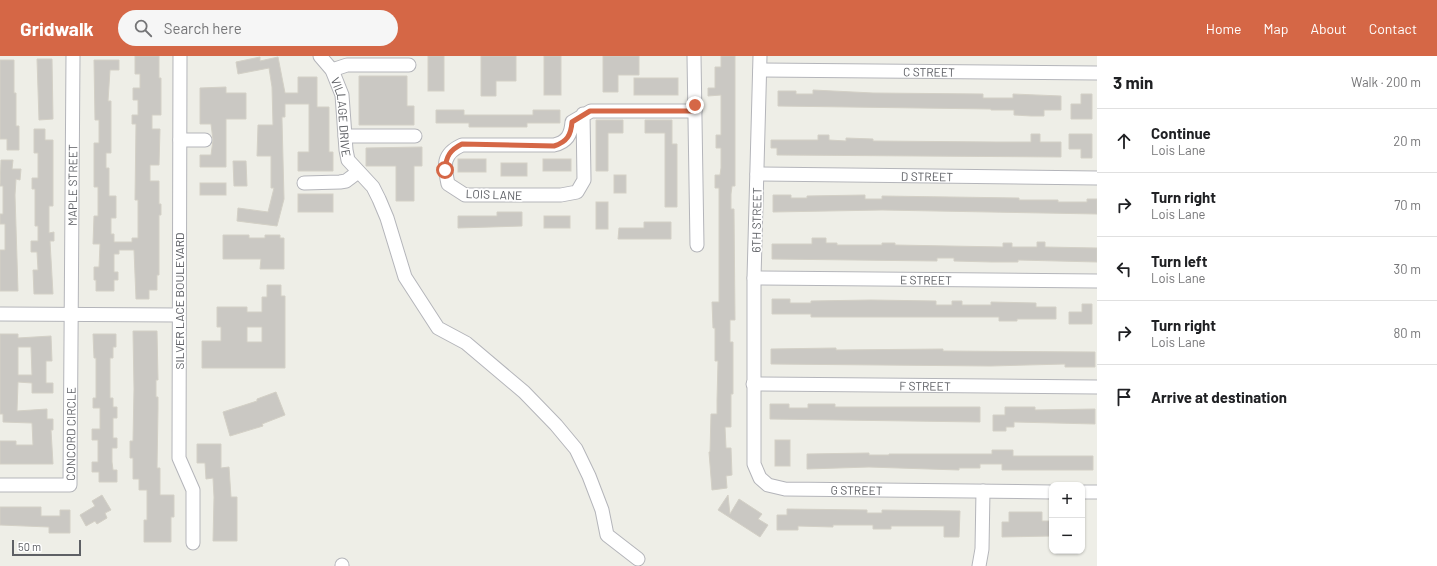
<!DOCTYPE html>
<html lang="en">
<head>
<meta charset="utf-8">
<style>
  :root { --surface:#fff; --page:#f6f6f6; --text:#202124; --muted:#757577; --line:#e0e0e0; --accent:#d56746 }
  body { margin:0; font-family:Barlow,sans-serif; background:var(--page); color:var(--text) }
  .controls { position:absolute; right:12px; bottom:12px; display:grid; overflow:hidden; border-radius:8px; box-shadow:0 1px 3px #0004 }
  .controls button { width:36px; height:36px; display:grid; place-items:center; padding:0; border:0; border-bottom:1px solid var(--line); background:var(--surface); color:var(--text); font:20px sans-serif }
  .scale { position:absolute; left:12px; bottom:10px; width:69px; box-sizing:border-box; padding-left:4px; border:2px solid #5e6065; border-top:0; font-size:11px; line-height:14px; white-space:nowrap; color:#5e6065; -webkit-text-stroke:3px #fff; paint-order:stroke }
  .stop { position:absolute; width:12px; height:12px; margin:-9px; border:3px solid #d56746; border-radius:50%; background:#fff }
  .stop.end { background:#d56746; border-color:#fff; box-shadow:0 1px 4px #0008 }
  .list { margin:0; padding:0; list-style:none }
  h2 { display:flex; justify-content:space-between; align-items:center; height:52px; margin:0; padding:0 16px; font-size:17px }
  h2 small { font-size:13px; font-weight:400; color:var(--muted) }
  .list li { display:grid; grid-template-columns:26px 1fr auto; gap:12px; align-items:center; box-sizing:border-box; height:64px; padding:0 16px; border-top:1px solid var(--line) }
  .list b { display:block; font-size:15px; white-space:nowrap }
  .list p { margin:0; font-size:13px; white-space:nowrap; color:var(--muted) }
  .list em { font-size:13px; font-style:normal; color:var(--muted) }
  .icon { flex:none; width:22px; height:22px; fill:none; stroke:currentColor; stroke-width:2; stroke-linecap:round; stroke-linejoin:round }
  .map { position:relative; flex:none; width:1097px; height:510px; overflow:hidden }
  header { display:flex; align-items:center; gap:24px; box-sizing:border-box; height:56px; padding:0 20px; background:var(--accent); color:#fff }
  header strong { font-size:19px }
  nav { display:flex; gap:22px; margin-inline-start:auto; font-size:14px }
  .search { width:280px; height:36px; background:var(--page); display:flex; align-items:center; gap:10px; box-sizing:border-box; padding:0 14px; border-radius:22px; color:var(--muted); font-size:15px }
  main { display:flex }
  aside { flex:1; background:var(--surface) }
  .map>svg:first-child { display:block }
  .building { fill:#cac8c3; stroke:#d3d0c6; fill-rule:evenodd }
  .lines { fill:none; stroke-linecap:round; stroke-linejoin:round }
  .minor-casing { stroke:#b4b5ba; stroke-width:15 }
  .minor { stroke:#fff; stroke-width:13 }
  .route { stroke:#d56746; stroke-width:5 }
  .labels { text-anchor:middle; dominant-baseline:central; stroke-width:3.5; stroke-linejoin:round; paint-order:stroke }
  .street-label { font-size:12px; fill:#5e6065; stroke:#fff }
</style>
</head>
<body>
<header>
<strong>Gridwalk</strong>
<div class="search"><svg class="icon" aria-label="search" viewBox="0 0 24 24"><circle cx="10" cy="10" r="6"/><path d="M15 15l6 6"/></svg>Search here</div>
<nav><a>Home</a><a>Map</a><a>About</a><a>Contact</a></nav>
</header>
<main>
<div class="map">
<svg width="1097" height="510" viewBox="0 0 1097 510">
  <rect width="100%" height="100%" fill="#eeeee7"/>
  <g class="building">
    <polygon points="135,0 159,0 159,22 161,22 161,59 152,59 152,73 160,73 159,109 150,109 150,125 159,125 159,148 161,148 161,159 159,159 159,219 157,219 157,234 149,234 149,243 136,243 134,194 119,194 119,198 114,198 114,216 118,216 118,224 114,224 114,235 96,235 96,224 94,224 94,211 99,211 100,188 93,188 94,160 98,160 98,131 94,131 94,87 99,87 99,64 95,64 94,4 119,4 119,14 110,14 108,45 111,45 111,97 106,97 106,112 109,112 109,140 116,140 116,162 111,162 111,178 114,178 114,186 132,186 132,182 138,182 138,144 135,144 136,68 132,68 132,59 138,59 138,44 133,44 133,32 140,32 140,18 135,18"/>
    <rect x="428" y="0" width="16" height="35"/>
    <polygon points="481,0 516,0 516,25 496,25 496,40 481,40"/>
    <rect x="544" y="0" width="17" height="39"/>
    <polygon points="603,0 639,0 639,19 618,19 618,36 603,36"/>
    <polygon points="721,0 735,0 735,130 732,130 731,138 731,153 734,153 735,264 730,264 730,286 733,286 733,338 731,338 731,371 725,371 726,392 731,392 732,419 726,420 727,432 712,434 709,396 710,396 711,358 717,358 717,345 718,305 715,305 715,272 713,272 712,246 719,246 719,132 715,132 715,119 720,119 721,112 721,92 716,92 716,79 721,79 721,39 708,40 708,32 715,32 715,11 721,11"/>
    <polygon points="260,1 260,5 278,1 285,37 298,37 298,21 317,21 317,51 329,51 329,96 333,96 333,115 298,115 298,96 309,96 309,48 285,48 285,61 282,61 282,64 284,143 277,170 237,165 238,152 268,156 274,132 271,132 271,100 257,100 258,69 273,69 272,31 269,12 238,18 236,6"/>
    <polygon points="37,3 52,3 53,63 39,64"/>
    <polygon points="0,4 14,4 14,37 16,37 16,70 19,70 19,94 7,94 7,83 0,83"/>
    <polygon points="359,20 407,20 407,50 414,50 414,69 359,69"/>
    <rect x="634" y="22" width="44" height="17"/>
    <polygon points="226,31 226,37 246,37 246,63 226,63 226,111 200,111 200,99 211,99 213,84 211,68 200,68 200,32"/>
    <polygon points="813,34 873,37 983,38 983,42 1013,42 1013,38 1061,40 1061,54 1044,54 1044,60 1031,60 1014,59 1014,54 991,54 991,53 778,50 778,35 796,35 796,38 813,38"/>
    <polygon points="1081,38 1092,38 1092,63 1071,63 1071,48 1081,48"/>
    <polygon points="436,54 464,54 464,59 533,59 533,54 560,54 560,67 527,67 527,71 469,71 469,67 436,67"/>
    <polygon points="596,64 623,64 623,77 608,77 608,115 596,115"/>
    <polygon points="645,64 672,64 672,88 677,88 677,151 665,151 665,77 645,77"/>
    <polygon points="34,73 45,73 45,84 53,84 53,150 49,150 49,177 54,176 54,185 50,185 53,238 34,238 33,214 38,214 37,196 31,196 31,185 38,185 38,170 35,170 35,133 32,133 32,122 38,122 38,97 34,97"/>
    <polygon points="1031,78 1040,78 1040,86 1061,86 1061,101 777,99 777,92 771,92 771,84 818,84 818,79 829,79 829,84 846,85 846,82 873,83 873,85 995,86 1031,86"/>
    <polygon points="1069,78 1092,78 1092,102 1081,102 1081,93 1069,93"/>
    <polygon points="422,91 422,110 414,110 414,145 396,145 396,110 366,110 366,92"/>
    <rect x="458" y="103" width="28" height="13"/>
    <rect x="543" y="103" width="28" height="12"/>
    <polygon points="1,104 13,104 12,113 21,113 20,124 16,123 15,139 18,235 0,235 0,194 5,194 5,168 0,168 0,158 3,158 3,130 0,130"/>
    <polygon points="233,105 246,105 247,130 234,130"/>
    <rect x="501" y="107" width="26" height="13"/>
    <rect x="614" y="119" width="12" height="18"/>
    <rect x="200" y="127" width="26" height="12"/>
    <rect x="298" y="138" width="35" height="18"/>
    <polygon points="773,139 791,139 791,142 807,142 807,140 865,139 865,143 882,143 882,140 1019,142 1019,144 1058,144 1058,146 1087,146 1087,143 1097,143 1097,158 882,154 773,156"/>
    <rect x="596" y="146" width="12" height="27"/>
    <polygon points="497,156 522,156 522,170 458,172 458,160 497,160"/>
    <rect x="544" y="160" width="26" height="12"/>
    <polygon points="644,166 671,166 671,183 618,183 619,172 644,172"/>
    <polygon points="223,179 249,179 249,182 265,182 265,179 280,179 280,182 284,182 284,213 260,213 261,203 223,203"/>
    <polygon points="812,182 826,182 826,187 837,187 837,189 882,189 882,187 895,187 895,189 1003,191 1003,187 1012,187 1012,191 1037,191 1037,186 1045,186 1045,191 1097,192 1097,206 1018,204 1018,206 992,206 954,205 954,202 937,202 937,205 772,203 772,188 812,188"/>
    <path d="M267,229h14v11h4v72h-83v-27h19v-14h-4v-20h30v5h15v-15h5zM247,271h15v15h-15z"/>
    <polygon points="772,243 790,243 790,247 811,247 811,245 871,244 936,245 936,249 952,249 952,245 962,245 962,249 991,249 991,246 1036,247 1036,251 1056,251 1056,263 1017,263 1017,265 999,265 999,261 811,261 811,258 772,258"/>
    <polygon points="1082,248 1092,248 1092,268 1069,268 1069,256 1082,256"/>
    <polygon points="133,275 157,275 158,324 156,324 156,341 158,341 158,352 157,412 160,412 160,439 174,439 174,461 171,461 171,486 144,486 144,464 147,464 147,434 139,434 139,423 133,423 133,402 130,402 130,385 133,385 134,333"/>
    <path d="M0,278h18v4l33,-2 1,25h-6v22h7v10h-21v-10l-14,-1 -1,29 30,-2v10h6v11h-2l2,34h-53v-23h16v4h17l-1,-22 -29,-1v-8h-3zM18,291h13l1,28h-14z"/>
    <polygon points="93,278 116,278 116,291 113,291 113,302 110,302 110,342 113,342 113,351 117,351 117,362 113,362 113,382 117,382 117,392 112,392 112,406 113,414 117,414 117,426 99,426 99,416 92,416 92,406 98,406 98,384 92,384 92,373 100,373 100,352 93,352 93,342 96,342 96,302 94,302"/>
    <polygon points="836,292 836,294 943,293 943,295 1095,296 1095,311 1065,311 1065,308 991,310 771,308 771,293"/>
    <polygon points="276,336 285,359 262,368 263,370 230,380 223,356 257,345 257,343"/>
    <polygon points="770,348 789,348 789,352 808,352 808,348 835,348 835,351 980,351 980,366 770,363"/>
    <polygon points="1005,351 1035,351 1035,354 1095,353 1095,368 1014,366 1014,371 1006,371 1006,375 993,375 993,359 1005,359"/>
    <rect x="775" y="384" width="15" height="26"/>
    <polygon points="197,388 221,388 221,412 229,411 231,441 237,441 237,485 213,485 214,441 213,422 206,423 205,407 197,407"/>
    <polygon points="992,394 1013,394 1013,400 1093,400 1093,414 1002,414 1002,408 980,408 980,412 959,412 959,414 869,411 807,413 807,398 869,397 869,399 889,399 889,398 992,398"/>
    <polygon points="102,439 111,454 105,457 107,462 97,468 95,465 86,470 80,459 95,450 92,445"/>
    <polygon points="728,439 730,458 739,443 762,458 758,463 768,469 760,481 718,454"/>
    <polygon points="0,451 41,451 41,460 60,460 60,454 70,454 70,477 49,477 49,471 0,469"/>
    <polygon points="787,453 867,454 867,457 882,457 882,454 960,455 959,481 944,481 944,470 891,470 891,473 873,473 873,469 833,469 833,471 798,470 798,474 777,474 777,459 787,459"/>
    <polygon points="1009,456 1042,456 1042,465 1052,465 1052,480 1002,481 1002,466 1009,466"/>
  </g>
  <g class="lines">
    <g class="minor-casing">
      <g id="minor">
        <polyline points="180,0 179,402 193,434 193,487"/>
        <path id="s1" d="M320,0l12,14 10,25 4,55 2,10 25,27 6,12 8,19 18,59 33,51 28,15 58,49 32,33 20,24 13,27 13,34 5,25 31,24"/>
        <polyline points="694,0 697,189"/>
        <path id="s2" d="M760,0l-6,222v186l6,14 8,7 17,4 267,3"/>
        <polyline points="332,14 347,9 409,9"/>
        <path id="s3" d="M760,14l337,3"/>
        <path d="M583,58l1,66 -7,12 -16,3h-96l-17,-11c-4,-19 -6,-30 14,-39h92c13,-3 17,-10 18,-23l19,-11h104"/>
        <polyline points="345,80 415,80"/>
        <polyline points="180,84 205,84"/>
        <path id="s4" d="M757,118l340,4"/>
        <polyline points="304,127 340,126 346,125 358,116"/>
        <path id="s5" d="M754,222l343,3"/>
        <polyline points="0,258 178,259"/>
        <path id="s6" d="M753,328l344,3"/>
        <path id="s7" d="M0,429h70l3,-429"/>
        <polyline points="1082,436 1097,436"/>
        <polyline points="342,510 342,509"/>
        <polyline points="979,510 982,493 983,435"/>
      </g>
    </g>
    <use href="#minor" class="minor"/>
  </g>
  <g class="lines">
    <path class="route" d="M445,114c1,-14 5,-20 17,-26l92,2c13,-4 17,-11 18,-24l18,-11h105v-6"/>
  </g>
  <g class="labels">
    <g class="street-label">
      <text stroke="none"><textPath href="#s3" startOffset="169">C STREET</textPath></text>
      <text stroke="none"><textPath href="#s1" startOffset="67">VILLAGE DRIVE</textPath></text>
      <text stroke="none"><textPath href="#s4" startOffset="170">D STREET</textPath></text>
      <text stroke="none"><textPath href="#s7" startOffset="370">MAPLE STREET</textPath></text>
      <text transform="translate(494 138) rotate(2)">LOIS LANE</text>
      <text transform="translate(756 164) rotate(-89)">6TH STREET</text>
      <text stroke="none"><textPath href="#s5" startOffset="172">E STREET</textPath></text>
      <text transform="translate(179 245) rotate(-90)">SILVER LACE BOULEVARD</text>
      <text stroke="none"><textPath href="#s6" startOffset="172">F STREET</textPath></text>
      <text stroke="none"><textPath href="#s7" startOffset="121">CONCORD CIRCLE</textPath></text>
      <text stroke="none"><textPath href="#s2" startOffset="523">G STREET</textPath></text>
    </g>
  </g>
</svg>
<div class="controls">
<button>+</button>
<button>−</button>
</div>
<div class="scale">50 m</div>
<div class="stop" style="left:445px;top:114px"></div>
<div class="stop end" style="left:695px;top:49px"></div>
</div>
<aside>
<h2>3 min<small>Walk · 200 m</small></h2>
<ul class="list">
<li><svg class="icon" aria-label="ahead" viewBox="0 0 24 24"><path d="M12 20V5M6 11l6-6 6 6"/></svg><div><b>Continue</b><p>Lois Lane</p></div><em>20 m</em></li>
<li><svg class="icon" aria-label="right" viewBox="0 0 24 24"><path d="M7 20v-9h11M14 6l5 5-5 5"/></svg><div><b>Turn right</b><p>Lois Lane</p></div><em>70 m</em></li>
<li><svg class="icon" aria-label="left" viewBox="0 0 24 24"><path d="M17 20v-9H6M10 6l-5 5 5 5"/></svg><div><b>Turn left</b><p>Lois Lane</p></div><em>30 m</em></li>
<li><svg class="icon" aria-label="right" viewBox="0 0 24 24"><path d="M7 20v-9h11M14 6l5 5-5 5"/></svg><div><b>Turn right</b><p>Lois Lane</p></div><em>80 m</em></li>
<li><svg class="icon" aria-label="arrive" viewBox="0 0 24 24"><path d="M6 21V4h12l-3 4 3 4H6"/></svg><div><b>Arrive at destination</b></div></li>
</ul>
</aside>
</main>
</body>
</html>
